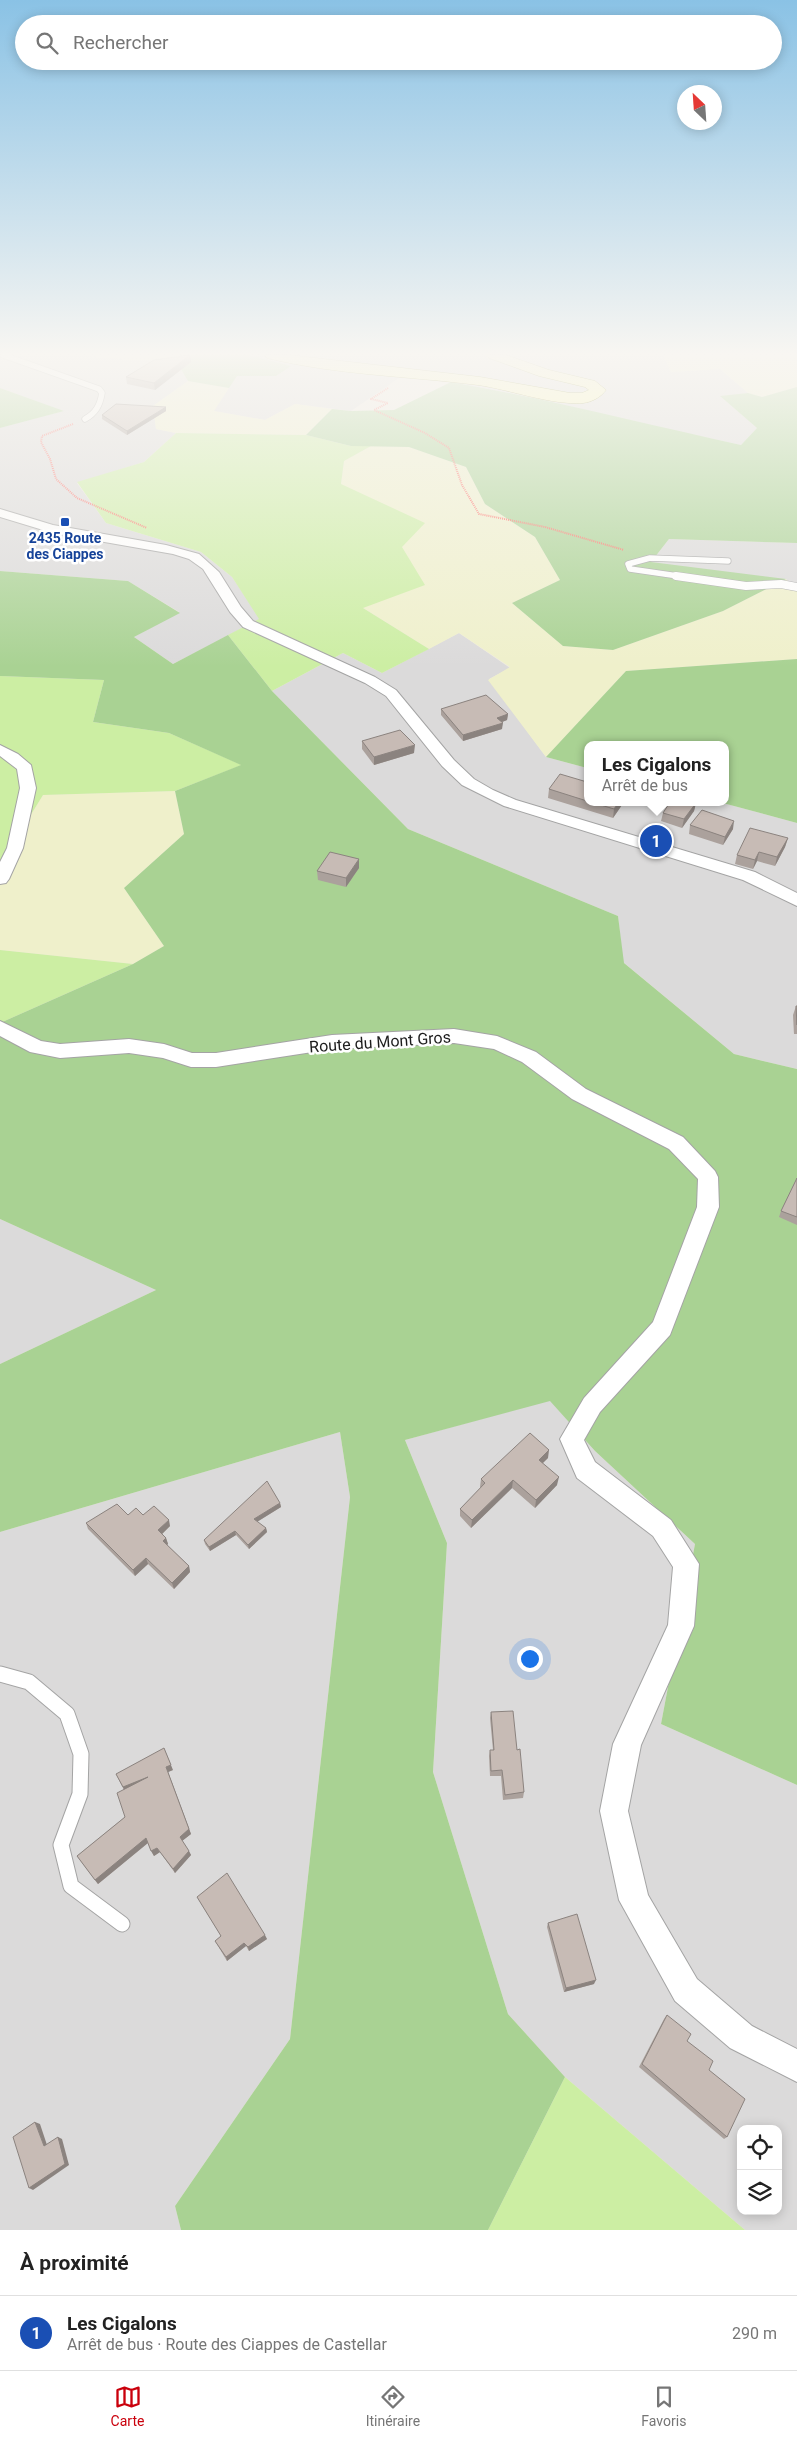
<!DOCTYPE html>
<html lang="fr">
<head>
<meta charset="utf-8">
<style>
  :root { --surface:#fff; --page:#f2f2f2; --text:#222; --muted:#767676; --line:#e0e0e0; --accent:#ca000c }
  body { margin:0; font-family:Roboto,sans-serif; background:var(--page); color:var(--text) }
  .controls { position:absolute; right:15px; bottom:15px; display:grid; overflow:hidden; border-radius:10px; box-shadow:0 2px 12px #0003 }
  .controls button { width:45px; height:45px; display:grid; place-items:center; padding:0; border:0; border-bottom:1px solid var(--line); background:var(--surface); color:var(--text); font:25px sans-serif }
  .compass { position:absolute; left:677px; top:85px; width:45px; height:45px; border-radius:50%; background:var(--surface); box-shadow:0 2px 12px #0003; rotate:335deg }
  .you { position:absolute; left:529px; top:1658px; width:18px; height:18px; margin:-12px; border:4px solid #fff; border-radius:50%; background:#1a73e8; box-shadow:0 0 0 8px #1a73e833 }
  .badge { display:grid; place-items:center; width:32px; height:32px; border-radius:50%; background:var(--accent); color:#fff; font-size:16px; font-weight:700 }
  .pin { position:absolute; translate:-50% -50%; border:2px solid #fff; box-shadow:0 1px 5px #0006 }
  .popup { position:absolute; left:584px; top:741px; width:145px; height:65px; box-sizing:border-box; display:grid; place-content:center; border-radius:10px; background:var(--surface); filter:drop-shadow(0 1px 4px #0005); font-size:16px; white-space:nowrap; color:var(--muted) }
  .popup b { font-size:19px; color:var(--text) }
  .popup::after { content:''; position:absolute; left:50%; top:100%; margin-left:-10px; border:10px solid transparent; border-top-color:var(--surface) }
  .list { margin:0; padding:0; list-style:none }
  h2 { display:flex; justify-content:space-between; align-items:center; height:65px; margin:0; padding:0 20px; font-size:21px }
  h2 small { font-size:16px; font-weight:400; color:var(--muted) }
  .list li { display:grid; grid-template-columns:32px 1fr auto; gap:15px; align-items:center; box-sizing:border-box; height:75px; padding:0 20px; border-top:1px solid var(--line) }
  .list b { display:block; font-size:19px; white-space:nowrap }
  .list p { margin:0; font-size:16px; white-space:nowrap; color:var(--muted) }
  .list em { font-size:16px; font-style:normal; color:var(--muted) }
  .icon { flex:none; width:28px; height:28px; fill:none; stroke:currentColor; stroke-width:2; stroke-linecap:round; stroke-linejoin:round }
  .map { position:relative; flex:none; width:797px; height:2230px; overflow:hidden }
  .search { position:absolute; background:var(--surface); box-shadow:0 2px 12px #0003; left:15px; right:15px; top:15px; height:55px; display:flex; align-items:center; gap:12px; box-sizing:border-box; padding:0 18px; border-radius:28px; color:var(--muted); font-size:19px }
  .sheet { height:140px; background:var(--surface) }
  nav { display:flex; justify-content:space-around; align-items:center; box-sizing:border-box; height:70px; border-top:1px solid var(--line); background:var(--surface); font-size:14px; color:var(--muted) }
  nav a { display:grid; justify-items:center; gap:2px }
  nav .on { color:var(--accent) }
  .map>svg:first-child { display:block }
  .residential { fill:#dbdada; fill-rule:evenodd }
  .farmland { fill:#eff0cb }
  .grass { fill:#cceea3 }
  .forest { fill:#a9d293 }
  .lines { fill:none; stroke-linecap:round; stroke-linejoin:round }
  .lane-far2-casing { stroke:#a4a4a4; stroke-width:7 }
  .lane-far1-casing { stroke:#a4a4a4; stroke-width:9 }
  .lane-casing { stroke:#a4a4a4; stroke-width:17 }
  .street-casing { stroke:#a4a4a4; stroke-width:2 }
  .secondary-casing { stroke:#727800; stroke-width:1 }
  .path { stroke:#ff6a63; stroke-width:2; stroke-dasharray:1 1; stroke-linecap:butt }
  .lane-far2 { stroke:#fff; stroke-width:5.5 }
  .lane-far1 { stroke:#fff; stroke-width:8 }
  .lane { stroke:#fff; stroke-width:15 }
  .street { fill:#fff; fill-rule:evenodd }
  .secondary { fill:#fffeb0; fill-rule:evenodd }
  .wall { fill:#aba19c }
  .shaded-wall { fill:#8b837f }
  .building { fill:#c7bbb5; stroke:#8b837f }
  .transit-dot { fill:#1a4fb4; stroke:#fff; stroke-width:2 }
  .labels { text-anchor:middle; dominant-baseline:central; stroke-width:5; stroke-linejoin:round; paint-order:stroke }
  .far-transit-label { font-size:14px; font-weight:bold; fill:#164399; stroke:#fff }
  .street-label { font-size:16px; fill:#1d1d1d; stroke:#fff }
</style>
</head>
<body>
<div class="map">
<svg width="797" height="2230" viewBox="0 0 797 2230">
  <rect width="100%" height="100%" fill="#efeae2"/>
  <g class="residential">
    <polygon points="0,355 77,355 131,360 175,359 188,381 153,406 156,429 176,433 144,462 77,483 106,523 201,552 232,577 260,619 173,664 134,637 179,612 128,581 0,571 0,428 63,411 0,388"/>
    <polygon points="254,355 663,355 671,372 720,369 748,393 721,397 757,428 741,445 584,411 532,397 451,382 399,378 351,411 295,404 265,420 213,411 237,376 276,376 290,366 257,358"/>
    <polygon points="669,539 797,543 797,590 650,563"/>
    <polygon points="459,633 510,668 489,679 546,757 587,768 587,802 719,802 797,823 797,1069 734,1054 623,962 618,916 408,829 272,691 343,653 382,673"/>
    <polygon points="0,1219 156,1290 0,1364"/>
    <path d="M550,1400l45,51 100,93 -34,180 136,61v445h-52l-180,-153 -57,-63 -75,-242 14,-229 -42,-103zM741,2129h37v82h-37z"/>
    <polygon points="340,1432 350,1497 290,2039 175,2206 181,2230 0,2230 0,1532"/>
  </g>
  <g class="farmland">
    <polygon points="77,355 180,355 175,359 131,360"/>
    <polygon points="663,355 797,355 797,387 762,397 748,393 720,369 671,372"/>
    <polygon points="188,381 229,388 214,411 265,420 295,404 332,409 306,435 176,433 156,429 153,406"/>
    <polygon points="371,446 409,447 466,467 485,504 535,537 560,580 512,603 563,646 613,650 723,611 786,579 797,590 797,659 626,671 546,757 488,680 510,667 459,633 429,649 363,608 341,484 344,461"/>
    <polygon points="175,791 184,834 124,888 164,946 133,964 0,950 0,865 43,795"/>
  </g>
  <g class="grass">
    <polygon points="176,433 306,435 351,446 371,446 344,461 341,484 425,523 402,547 425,585 363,608 429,649 382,673 343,653 272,691 228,635 259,619 232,577 201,552 106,523 77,482 144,462"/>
    <polygon points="0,676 104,680 93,722 169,733 242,765 175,791 43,795 0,865"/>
    <polygon points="0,950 133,964 0,1023"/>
    <polygon points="565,2077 745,2230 488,2230"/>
  </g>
  <g class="forest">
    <polygon points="180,355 249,355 291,366 276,376 237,376 229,388 188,381 175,359"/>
    <path d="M451,382c97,17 193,42 290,63l16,-17 -37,-32 28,-3 14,4 35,-10v156l-128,-4 -18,23 135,17 -63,32 -110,39 -50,-4 -51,-43 48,-23 -25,-43 -50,-33 -19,-37 -57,-20 -58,-1 -45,-11 26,-26 19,2 43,-1z"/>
    <polygon points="0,388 64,411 0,428"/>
    <polygon points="0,571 128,581 180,613 134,637 173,664 228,635 272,691 408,829 618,916 624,963 734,1054 797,1069 797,1785 661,1724 695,1544 595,1451 550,1401 405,1440 447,1543 433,1772 508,2014 565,2077 488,2230 181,2230 175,2206 290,2039 350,1497 340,1432 0,1532 0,1364 156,1290 0,1219 0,1023 133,964 164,946 124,888 184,834 175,791 241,765 169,733 93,722 104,680 0,676"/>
    <polygon points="797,659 797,823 719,802 725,802 725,745 587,745 587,768 546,757 626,671"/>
  </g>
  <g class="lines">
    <g class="lane-far2-casing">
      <g id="lane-far2">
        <path d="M3,355l96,34 3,4c-2,12 -6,20 -17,26"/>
        <polyline points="685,577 630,569 628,564 650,558 728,561"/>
      </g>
    </g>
    <g class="lane-far1-casing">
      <polyline id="lane-far1" points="676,576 746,586 781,584 797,587"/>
    </g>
    <g class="lane-casing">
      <polyline id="lane" points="0,1674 29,1682 67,1714 81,1754 80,1794 61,1845 71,1886 122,1924"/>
    </g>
    <g class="street-casing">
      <g id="street">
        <polygon points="0,509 53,525 166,545 199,554 219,572 241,607 253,621 375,677 396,690 454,760 474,779 493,790 516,800 755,872 797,893 797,906 743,880 504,806 462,785 442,766 386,696 365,683 243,627 230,612 203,569 189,559 173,554 53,533 0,517"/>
        <polygon points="0,745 18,754 31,765 36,788 23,848 9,879 6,883 0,884 0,862 7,848 20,788 17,769 0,756"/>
        <polygon points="0,1021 41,1041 60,1044 129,1039 164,1044 192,1053 216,1053 332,1035 454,1029 497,1036 536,1052 586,1089 683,1137 715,1171 718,1177 719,1207 670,1335 600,1412 584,1440 595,1462 671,1520 699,1564 694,1626 641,1745 628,1811 648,1895 697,1979 752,2026 797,2049 797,2082 730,2048 675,2001 619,1900 600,1811 613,1744 668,1625 673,1567 653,1536 577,1478 560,1439 584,1398 653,1322 697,1207 698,1179 669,1149 572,1099 522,1062 494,1049 454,1043 332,1049 216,1067 191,1067 163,1058 129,1053 60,1058 30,1052 0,1036"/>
      </g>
    </g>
    <g class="secondary-casing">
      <path id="secondary" d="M265,355h24l191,22 90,16h12l7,-3 -4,-3 -46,-11 -50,-18 -2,-3h19l43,15 46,11 11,9c-5,7 -14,12 -23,13 -33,2 -71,-13 -105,-18 -70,-9 -142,-10 -211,-27z"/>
    </g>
    <g class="path">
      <polyline points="388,388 371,399 388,403 374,410 425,433 449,448 462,485 479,514 545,527 624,550"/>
      <polyline points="73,424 42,436 41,442 50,459 56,479 77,498 147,528"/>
    </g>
    <use href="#lane-far2" class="lane-far2"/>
    <use href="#lane-far1" class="lane-far1"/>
    <use href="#lane" class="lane"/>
    <use href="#street" class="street"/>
    <use href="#secondary" class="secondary"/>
  </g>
  <g class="wall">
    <polygon points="190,355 191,362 155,390 127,384 126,377"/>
    <polygon points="166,407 166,411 127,435 102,419 102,415"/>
    <polygon points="441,709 508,714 507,720 502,722 502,729 463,741 441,715"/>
    <polygon points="362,741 414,753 374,765 362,749"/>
    <polygon points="587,782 587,802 624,802 613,818 548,798 549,789"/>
    <polygon points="696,803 694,811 682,828 661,821 663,813"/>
    <polygon points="690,825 733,829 723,845 689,834"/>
    <polygon points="788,838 785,847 775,866 757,861 753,869 735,864 737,855"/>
    <polygon points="359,868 346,887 318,880 317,871"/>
    <polygon points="796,1006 797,1006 797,1034 794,1034 793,1015"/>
    <polygon points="797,1178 797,1225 779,1217 781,1211"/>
    <polygon points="548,1458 542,1463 557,1485 535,1508 512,1488 471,1528 460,1516 460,1509 481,1488 480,1487 481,1479"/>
    <polygon points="280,1503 281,1507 257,1522 266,1528 267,1532 249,1549 236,1535 210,1551 205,1544 204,1540"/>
    <polygon points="128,1515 143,1515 170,1526 162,1534 166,1538 168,1544 167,1545 189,1566 190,1572 174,1589 148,1564 135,1576 88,1529 86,1523"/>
    <polygon points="491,1712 517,1750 524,1792 523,1798 503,1800 501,1776 490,1776 489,1756 490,1750 493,1750 490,1718"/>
    <polygon points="173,1770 168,1772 191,1834 182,1841 191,1855 175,1873 160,1852 154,1856 148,1843 98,1884 77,1856 125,1817 124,1790 116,1774"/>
    <polygon points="197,1897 267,1939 249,1951 246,1946 227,1961 215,1941 221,1936"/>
    <polygon points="548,1923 594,1984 564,1992 547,1927"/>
    <polygon points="667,2015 709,2070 727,2137 724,2139 639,2067 664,2019"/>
  </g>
  <g class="shaded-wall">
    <polygon points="190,355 191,362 155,390 154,383"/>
    <polygon points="166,407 166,411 127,435 127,431"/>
    <polygon points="508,714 507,720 497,724 497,718"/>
    <polygon points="503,723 502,729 463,741 463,735"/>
    <polygon points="415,745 414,753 374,765 374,757"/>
    <polygon points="619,802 624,802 613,818 614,809"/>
    <polygon points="696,803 694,811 682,828 684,819"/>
    <polygon points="734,821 733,829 723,845 725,837"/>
    <polygon points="788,838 785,847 775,866 777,857"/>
    <polygon points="759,852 757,861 753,869 755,860"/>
    <polygon points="359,859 359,868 346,887 346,878"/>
    <polygon points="549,1450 548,1458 538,1468 539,1460"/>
    <polygon points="559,1477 557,1485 535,1508 536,1500"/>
    <polygon points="513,1480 512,1488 471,1528 472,1520"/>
    <polygon points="280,1503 281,1507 255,1523 254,1519"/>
    <polygon points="169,1520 170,1526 160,1536 158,1530"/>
    <polygon points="266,1528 267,1532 249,1549 248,1545"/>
    <polygon points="235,1531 236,1535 210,1551 209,1547"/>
    <polygon points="166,1538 168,1544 165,1547 163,1541"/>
    <polygon points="146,1558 148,1564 135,1576 133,1570"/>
    <polygon points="189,1566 190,1572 174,1589 172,1583"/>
    <polygon points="164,1748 173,1770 168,1772 191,1834 182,1841 180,1837 166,1767"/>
    <polygon points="148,1777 125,1792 123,1787"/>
    <polygon points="146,1838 149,1842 98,1884 95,1880"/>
    <polygon points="157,1848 160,1852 154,1856 151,1851"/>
    <polygon points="189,1851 191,1855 175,1873 173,1869"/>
    <polygon points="265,1935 267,1939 249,1951 248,1947"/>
    <polygon points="244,1943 246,1946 227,1961 226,1957"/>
    <polygon points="596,1980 594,1984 564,1992 566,1988"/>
    <polygon points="35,2122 40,2124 48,2148 44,2146"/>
    <polygon points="58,2137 62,2139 69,2165 33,2190 29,2188"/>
  </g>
  <g class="building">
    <polygon points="190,355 154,383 126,377 154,360"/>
    <polygon points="116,404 166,407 127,431 102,415"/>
    <polygon points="486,695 508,714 497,718 503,723 463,735 441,709"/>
    <polygon points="400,730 415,745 374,757 362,741"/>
    <polygon points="560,774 587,782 587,801 549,789"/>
    <polygon points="591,802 619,802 614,809"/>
    <polygon points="670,802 693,802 696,803 684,819 663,813"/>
    <polygon points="702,810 734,821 725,837 690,825"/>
    <polygon points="750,828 788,838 777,857 759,852 755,860 737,855"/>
    <polygon points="330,852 359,859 346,878 317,871"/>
    <polygon points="796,1006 797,1006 797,1025"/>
    <polygon points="797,1178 797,1217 781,1211"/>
    <polygon points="530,1433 549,1450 539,1460 559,1477 536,1500 513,1480 472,1520 460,1509 485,1483 481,1479"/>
    <polygon points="267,1481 280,1503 254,1519 266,1528 248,1545 235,1531 209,1547 204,1540"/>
    <polygon points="117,1504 128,1515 136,1508 143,1515 154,1506 169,1520 158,1530 166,1538 163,1541 189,1566 172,1583 146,1558 133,1570 86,1523"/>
    <polygon points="513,1711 517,1750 520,1749 524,1792 505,1795 502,1770 491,1771 490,1750 494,1750 491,1712"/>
    <polygon points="164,1748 171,1765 166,1767 189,1829 180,1837 189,1851 173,1869 157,1848 151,1851 146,1838 95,1880 77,1856 125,1817 117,1793 148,1777 123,1787 116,1774"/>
    <polygon points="227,1873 265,1935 248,1947 244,1943 226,1957 215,1941 221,1936 197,1897"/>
    <polygon points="577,1914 596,1980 566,1988 548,1923"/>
    <polygon points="667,2015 691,2034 687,2041 713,2061 709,2070 745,2099 727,2137 642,2064"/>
    <polygon points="35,2122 44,2146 58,2137 65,2164 29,2188 13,2137"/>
  </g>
  <linearGradient id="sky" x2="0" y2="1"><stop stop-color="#8ac2e5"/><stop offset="0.53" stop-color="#f8f6f2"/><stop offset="1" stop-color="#f8f6f2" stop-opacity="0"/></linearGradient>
  <rect width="797" height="667" fill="url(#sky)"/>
  <rect class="transit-dot" x="60" y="517" width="10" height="10" rx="2.5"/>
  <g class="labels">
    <g class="far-transit-label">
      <text x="65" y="538">2435 Route<tspan x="65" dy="16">des Ciappes</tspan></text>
    </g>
    <g class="street-label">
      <text transform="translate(380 1042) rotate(-4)">Route du Mont Gros</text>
    </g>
  </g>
</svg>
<div class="controls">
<button><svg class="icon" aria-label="locate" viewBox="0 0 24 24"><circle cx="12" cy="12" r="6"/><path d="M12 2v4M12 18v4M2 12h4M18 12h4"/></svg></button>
<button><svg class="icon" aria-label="layers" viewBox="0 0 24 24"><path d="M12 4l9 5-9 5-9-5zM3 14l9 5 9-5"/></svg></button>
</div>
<svg class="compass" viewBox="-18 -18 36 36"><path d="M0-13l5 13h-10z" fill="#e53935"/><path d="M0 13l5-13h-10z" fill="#767676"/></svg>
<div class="you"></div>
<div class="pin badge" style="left:656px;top:841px;background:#1a4fb4">1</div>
<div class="popup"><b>Les Cigalons</b>Arrêt de bus</div>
<div class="search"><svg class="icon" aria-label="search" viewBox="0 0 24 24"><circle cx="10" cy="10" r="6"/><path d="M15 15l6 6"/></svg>Rechercher</div>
</div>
<section class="sheet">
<h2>À proximité<small></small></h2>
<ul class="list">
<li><span class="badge" style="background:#1a4fb4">1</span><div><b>Les Cigalons</b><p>Arrêt de bus · Route des Ciappes de Castellar</p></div><em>290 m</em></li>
</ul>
</section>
<nav>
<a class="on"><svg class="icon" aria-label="map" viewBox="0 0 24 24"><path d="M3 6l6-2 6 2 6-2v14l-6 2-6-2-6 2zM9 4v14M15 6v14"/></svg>Carte</a>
<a><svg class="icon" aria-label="directions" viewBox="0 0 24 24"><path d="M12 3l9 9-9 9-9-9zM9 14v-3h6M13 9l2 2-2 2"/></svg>Itinéraire</a>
<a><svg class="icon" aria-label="saved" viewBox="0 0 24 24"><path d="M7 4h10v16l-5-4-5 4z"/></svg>Favoris</a>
</nav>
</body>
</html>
